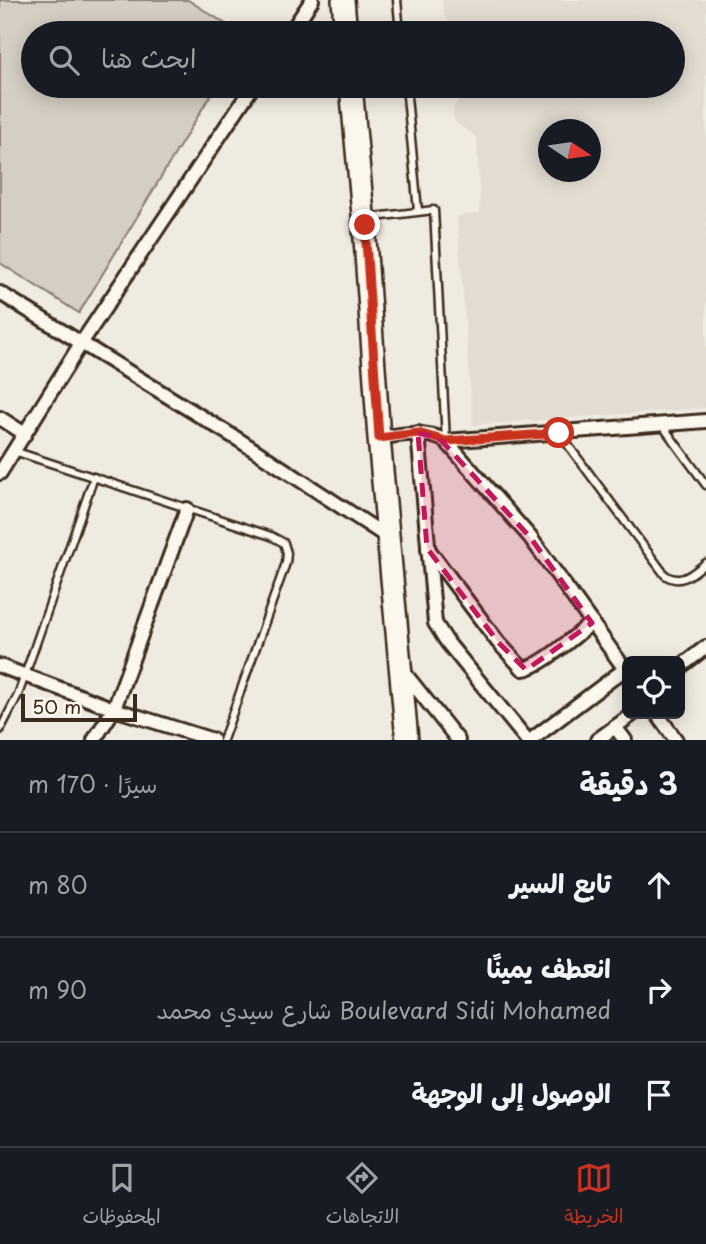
<!DOCTYPE html>
<html lang="ar">
<head>
<meta charset="utf-8">
<style>
  :root { --surface:#171b24; --page:#20242c; --text:#f1f3f6; --muted:#9ea1a6; --line:#363941; --accent:#c8321e }
  body { margin:0; font-family:"Playpen Sans","Playpen Sans Arabic",sans-serif; background:var(--page); color:var(--text); direction:rtl }
  .controls { position:absolute; right:21px; bottom:21px; display:grid; overflow:hidden; border-radius:10px; box-shadow:0 4px 18px #0003 }
  .controls button { width:63px; height:63px; display:grid; place-items:center; padding:0; border:0; border-bottom:2px solid var(--line); background:var(--surface); color:var(--text); font:35px sans-serif }
  .compass { position:absolute; left:538px; top:119px; width:63px; height:63px; border-radius:50%; background:var(--surface); box-shadow:0 4px 18px #0003; rotate:103deg }
  .scale { position:absolute; left:21px; bottom:18px; width:116px; box-sizing:border-box; padding-left:7px; border:4px solid #3b2a1e; border-top:0; font-size:19px; line-height:24px; white-space:nowrap; color:#3b2a1e; -webkit-text-stroke:5px #fbf7ec; paint-order:stroke }
  .stop { position:absolute; width:21px; height:21px; margin:-16px; border:5px solid #c8321e; border-radius:50%; background:#fff }
  .stop.end { background:#c8321e; border-color:#fff; box-shadow:0 2px 7px #0008 }
  .list { margin:0; padding:0; list-style:none }
  h2 { display:flex; justify-content:space-between; align-items:center; height:91px; margin:0; padding:0 28px; font-size:30px }
  h2 small { font-size:23px; font-weight:400; color:var(--muted) }
  .list li { display:grid; grid-template-columns:46px 1fr auto; gap:21px; align-items:center; box-sizing:border-box; height:105px; padding:0 28px; border-top:2px solid var(--line) }
  .list b { display:block; font-size:26px; white-space:nowrap }
  .list p { margin:0; font-size:23px; white-space:nowrap; color:var(--muted) }
  .list em { font-size:23px; font-style:normal; color:var(--muted) }
  .icon { flex:none; width:38px; height:38px; fill:none; stroke:currentColor; stroke-width:2; stroke-linecap:round; stroke-linejoin:round }
  .map { position:relative; flex:none; width:706px; height:740px; overflow:hidden; direction:ltr }
  .search { position:absolute; background:var(--surface); box-shadow:0 4px 18px #0003; left:21px; right:21px; top:21px; height:77px; display:flex; align-items:center; gap:18px; box-sizing:border-box; padding:0 24px; border-radius:38px; color:var(--muted); font-size:26px }
  .sheet { height:406px; background:var(--surface) }
  nav { display:flex; justify-content:space-around; align-items:center; box-sizing:border-box; height:98px; border-top:2px solid var(--line); background:var(--surface); font-size:19px; color:var(--muted) }
  nav a { display:grid; justify-items:center; gap:4px }
  nav .on { color:var(--accent) }
  .map>svg:first-child { display:block }
  .built { fill:#e2dcd1; fill-rule:evenodd }
  .green { fill:#d5cec3; stroke:#887c70; stroke-width:2 }
  .lines { fill:none; stroke-linecap:round; stroke-linejoin:round }
  .lane-casing { stroke:#3b2a1e; stroke-width:11 }
  .street-casing { stroke:#3b2a1e; stroke-width:18 }
  .primary-casing { stroke:#3b2a1e; stroke-width:26 }
  .lane { stroke:#fbf7ec; stroke-width:6 }
  .street { stroke:#fbf7ec; stroke-width:12 }
  .primary { stroke:#fbf7ec; stroke-width:21 }
  .route { stroke:#c8321e; stroke-width:9 }
  .marked { fill:#c2185b; fill-opacity:0.2; stroke:#c2185b; stroke-width:5; stroke-dasharray:14 9; stroke-linejoin:round }
</style>
</head>
<body>
<div class="map">
<svg width="706" height="740" viewBox="0 0 706 740">
  <rect width="100%" height="100%" fill="#f0ebe0"/>
  <filter id="ink" filterUnits="userSpaceOnUse"><feTurbulence type="fractalNoise" baseFrequency=".0143" numOctaves="2"/><feDisplacementMap in="SourceGraphic" scale="14" xChannelSelector="R" yChannelSelector="G"/><feConvolveMatrix kernelMatrix="1 2 1 2 8 2 1 2 1" color-interpolation-filters="sRGB"/></filter>
  <g filter="url(#ink)">
    <path class="built" d="M442,0h264v408l-233,17 -16,-209 23,-3 -3,-75 -23,-17 -1,-13 8,-11 -1,-11h213v-53h-216v-3l-13,-14zM548,130h42v42h-42z"/>
    <polygon class="green" points="0,0 188,0 240,33 33,33 33,86 216,86 79,313 0,263"/>
    <g class="lines">
      <g class="lane-casing">
        <g id="lane">
          <polyline points="397,0 400,33"/>
          <polyline points="406,86 418,211"/>
          <polyline points="366,218 434,210 446,441"/>
          <polyline points="662,425 706,485"/>
          <path d="M559,433l106,142c16,11 28,-2 41,-12"/>
          <polyline points="14,451 271,536 284,543 287,553 286,563 223,740"/>
          <polyline points="0,730 18,695 94,477"/>
        </g>
      </g>
      <g class="street-casing">
        <g id="street">
          <polyline points="290,33 312,0"/>
          <polyline points="0,293 239,440 389,538"/>
          <polyline points="0,418 25,434"/>
          <polyline points="418,433 435,623 447,642 527,740"/>
          <path d="M379,438c23,-4 46,-8 67,3l260,-20"/>
          <polyline points="446,441 530,537 627,672"/>
          <polyline points="0,473 82,342 253,86"/>
          <path d="M428,549l70,93 25,27c19,-2 52,-34 69,-46"/>
          <polyline points="0,666 114,709 213,740"/>
          <polyline points="680,667 706,647"/>
          <polyline points="402,670 458,740"/>
          <polyline points="657,714 676,740"/>
          <polyline points="615,727 625,740"/>
          <polyline points="94,740 114,709 187,509"/>
          <polyline points="531,740 625,669"/>
          <polyline points="597,740 633,714"/>
        </g>
      </g>
      <g class="primary-casing">
        <g id="primary">
          <polyline points="343,0 346,33"/>
          <polyline points="351,86 364,225 379,438 407,740"/>
        </g>
      </g>
      <use href="#lane" class="lane"/>
      <use href="#street" class="street"/>
      <use href="#primary" class="primary"/>
    </g>
  </g>
  <g class="lines" filter="url(#ink)">
    <polyline class="route" points="365,225 379,438 418,433 446,441 559,433"/>
  </g>
  <path class="marked" d="M418,433l20,4 92,100 62,86 -66,47 -28,-28 -71,-94z"/>
</svg>
<div class="controls">
<button><svg class="icon" aria-label="locate" viewBox="0 0 24 24"><circle cx="12" cy="12" r="6"/><path d="M12 2v4M12 18v4M2 12h4M18 12h4"/></svg></button>
</div>
<svg class="compass" viewBox="-18 -18 36 36"><path d="M0-13l5 13h-10z" fill="#e53935"/><path d="M0 13l5-13h-10z" fill="#9ea1a6"/></svg>
<div class="scale">50 m</div>
<div class="stop" style="left:559px;top:433px"></div>
<div class="stop end" style="left:365px;top:225px"></div>
<div class="search"><svg class="icon" aria-label="search" viewBox="0 0 24 24"><circle cx="10" cy="10" r="6"/><path d="M15 15l6 6"/></svg>ابحث هنا</div>
</div>
<section class="sheet">
<h2>3 دقيقة<small>سيرًا · 170 m</small></h2>
<ul class="list">
<li><svg class="icon" aria-label="ahead" viewBox="0 0 24 24"><path d="M12 20V5M6 11l6-6 6 6"/></svg><div><b>تابع السير</b></div><em>80 m</em></li>
<li><svg class="icon" aria-label="right" viewBox="0 0 24 24"><path d="M7 20v-9h11M14 6l5 5-5 5"/></svg><div><b>انعطف يمينًا</b><p>Boulevard Sidi Mohamed شارع سيدي محمد</p></div><em>90 m</em></li>
<li><svg class="icon" aria-label="arrive" viewBox="0 0 24 24"><path d="M6 21V4h12l-3 4 3 4H6"/></svg><div><b>الوصول إلى الوجهة</b></div></li>
</ul>
</section>
<nav>
<a class="on"><svg class="icon" aria-label="map" viewBox="0 0 24 24"><path d="M3 6l6-2 6 2 6-2v14l-6 2-6-2-6 2zM9 4v14M15 6v14"/></svg>الخريطة</a>
<a><svg class="icon" aria-label="directions" viewBox="0 0 24 24"><path d="M12 3l9 9-9 9-9-9zM9 14v-3h6M13 9l2 2-2 2"/></svg>الاتجاهات</a>
<a><svg class="icon" aria-label="saved" viewBox="0 0 24 24"><path d="M7 4h10v16l-5-4-5 4z"/></svg>المحفوظات</a>
</nav>
</body>
</html>
